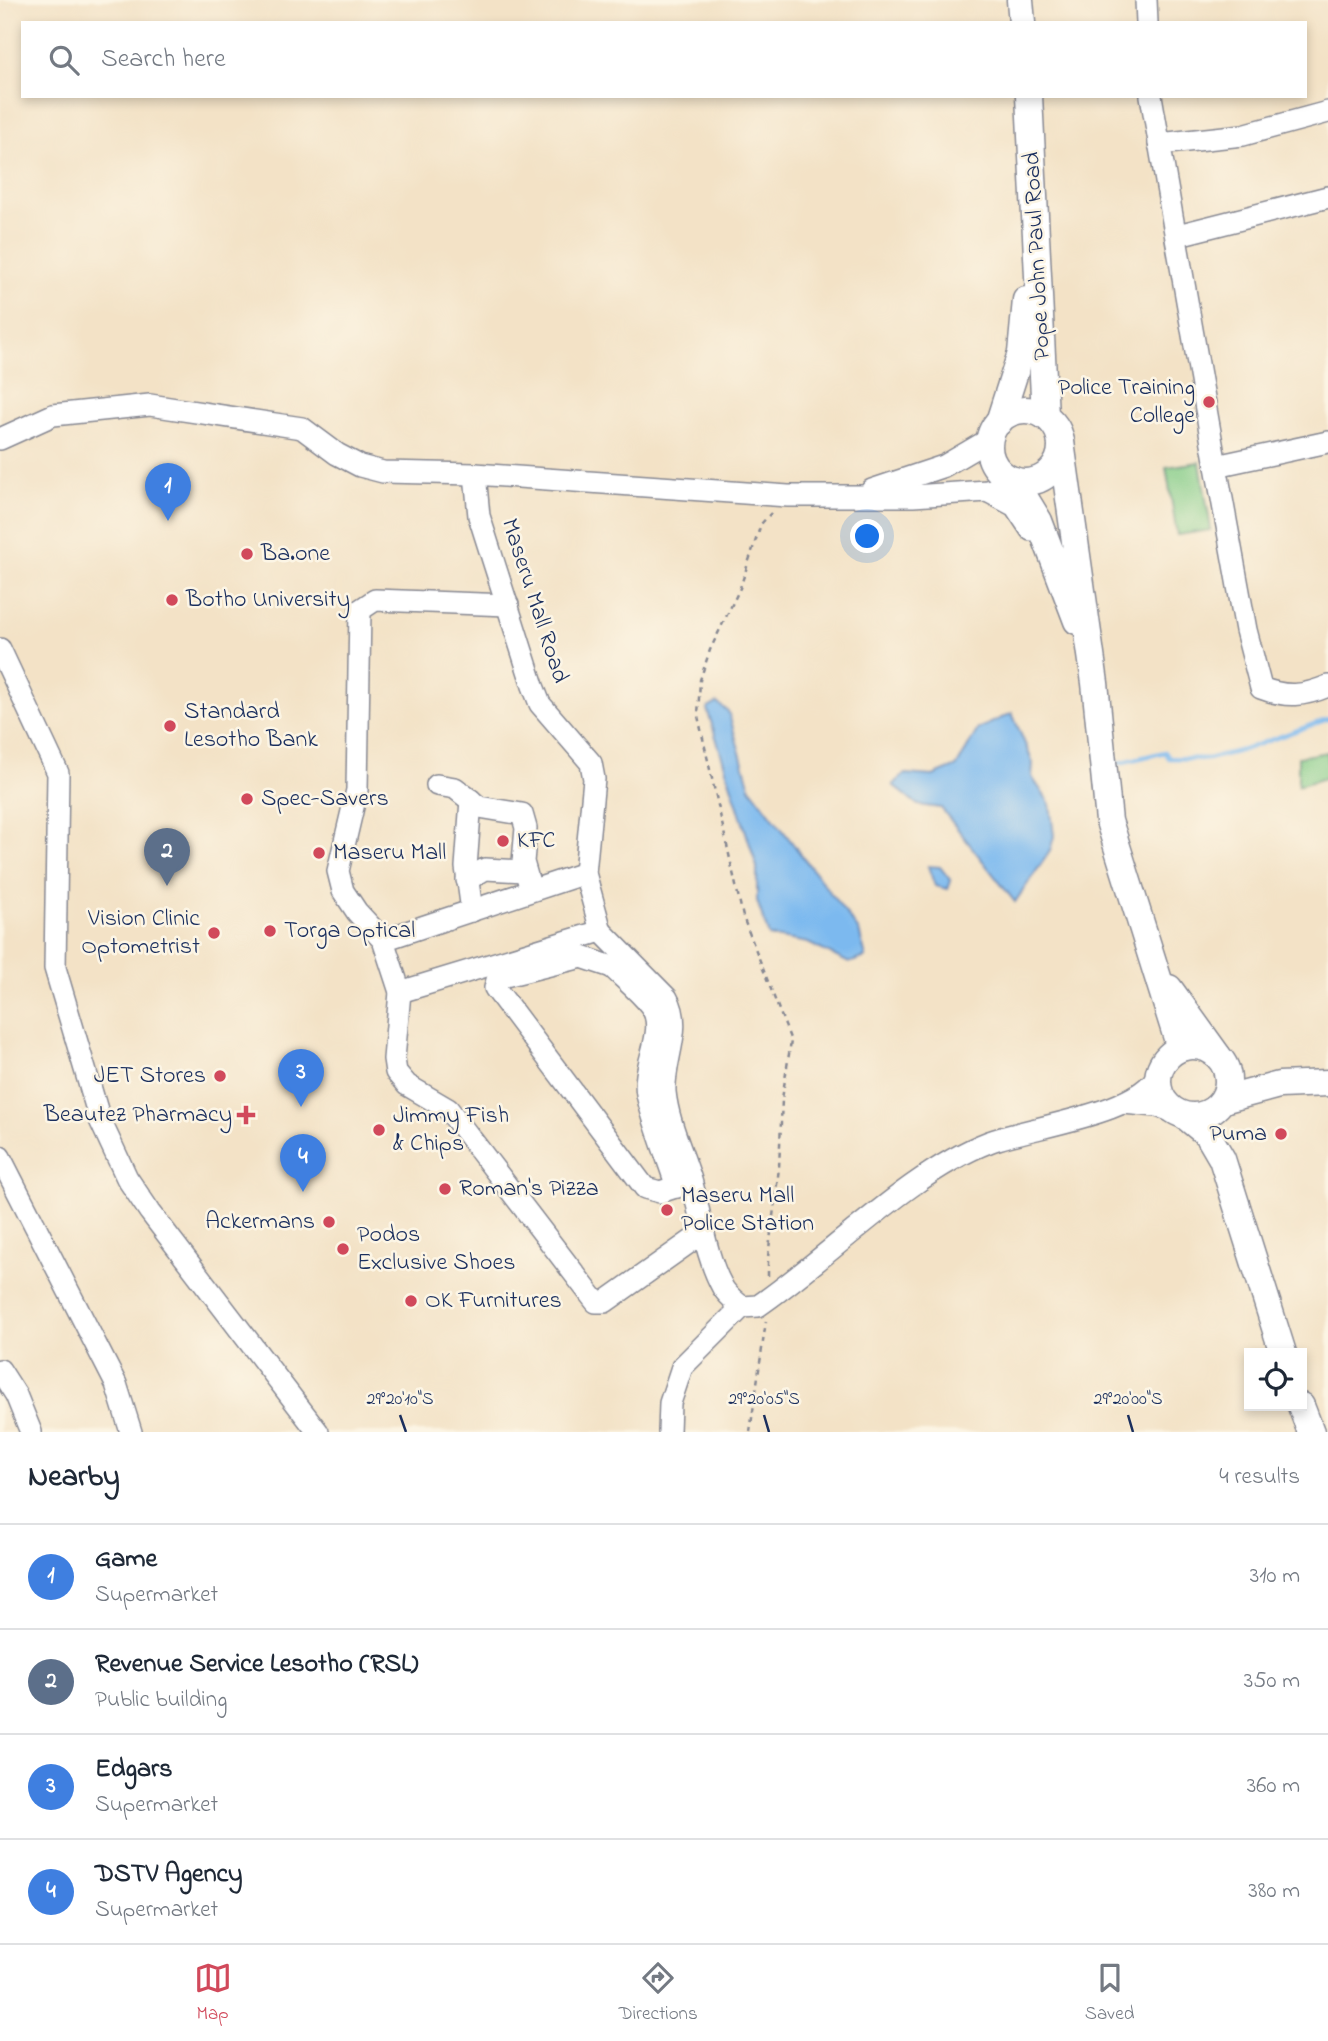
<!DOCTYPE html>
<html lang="en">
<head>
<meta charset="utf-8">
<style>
  :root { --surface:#fff; --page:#f6f6f7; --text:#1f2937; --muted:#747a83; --line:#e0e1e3; --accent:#d1495b }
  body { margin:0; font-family:"Indie Flower",sans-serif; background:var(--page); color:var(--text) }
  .controls { position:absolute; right:21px; bottom:21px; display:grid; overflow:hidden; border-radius:0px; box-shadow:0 4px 10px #0003 }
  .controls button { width:63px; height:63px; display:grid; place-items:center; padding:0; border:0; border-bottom:2px solid var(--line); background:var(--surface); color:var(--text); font:35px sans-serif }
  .you { position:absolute; left:868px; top:537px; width:24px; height:24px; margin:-18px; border:5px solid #fff; border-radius:50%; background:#1a73e8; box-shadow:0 0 0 10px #1a73e833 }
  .badge { display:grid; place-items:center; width:46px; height:46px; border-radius:50%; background:var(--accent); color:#fff; font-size:23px; font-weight:700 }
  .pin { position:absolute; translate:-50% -58px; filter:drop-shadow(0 2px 4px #0008) }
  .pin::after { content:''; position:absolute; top:37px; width:24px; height:21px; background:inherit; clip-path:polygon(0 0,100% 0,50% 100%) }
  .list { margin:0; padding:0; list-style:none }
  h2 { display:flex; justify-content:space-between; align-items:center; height:91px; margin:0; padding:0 28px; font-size:30px }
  h2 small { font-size:23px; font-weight:400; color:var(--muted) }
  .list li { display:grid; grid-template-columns:46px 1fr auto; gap:21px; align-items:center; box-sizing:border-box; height:105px; padding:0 28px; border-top:2px solid var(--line) }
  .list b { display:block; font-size:26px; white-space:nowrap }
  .list p { margin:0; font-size:23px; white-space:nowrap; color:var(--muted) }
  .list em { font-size:23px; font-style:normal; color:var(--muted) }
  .icon { flex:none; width:38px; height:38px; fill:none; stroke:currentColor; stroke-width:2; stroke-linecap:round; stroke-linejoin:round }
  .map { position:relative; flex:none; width:1328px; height:1432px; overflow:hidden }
  .search { position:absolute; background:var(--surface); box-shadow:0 4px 10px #0003; left:21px; right:21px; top:21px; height:77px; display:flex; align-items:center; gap:18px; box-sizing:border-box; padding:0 24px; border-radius:0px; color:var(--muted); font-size:26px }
  .sheet { height:511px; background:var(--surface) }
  nav { display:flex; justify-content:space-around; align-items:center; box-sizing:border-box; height:98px; border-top:2px solid var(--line); background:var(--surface); font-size:19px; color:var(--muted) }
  nav a { display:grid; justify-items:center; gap:4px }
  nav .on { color:var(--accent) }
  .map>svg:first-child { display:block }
  .green { fill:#85cc88; stroke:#507e73; stroke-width:2 }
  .water { fill:#7cb9ef; stroke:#4c74a6; stroke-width:2 }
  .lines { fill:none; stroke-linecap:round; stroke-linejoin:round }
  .stream { stroke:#7cb9ef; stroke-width:4.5 }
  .minor-casing { stroke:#878892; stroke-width:24 }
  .major-casing { stroke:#878892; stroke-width:29 }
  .path { stroke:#878892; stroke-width:2.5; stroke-dasharray:5 5; stroke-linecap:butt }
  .minor { stroke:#fff; stroke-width:21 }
  .major { stroke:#fff; stroke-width:26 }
  .ticks { fill:none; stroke:#1b2f5e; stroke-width:2.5 }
  .poi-dot { fill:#d1495b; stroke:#fcf5e5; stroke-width:2.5 }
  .labels { text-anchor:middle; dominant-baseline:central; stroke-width:5; stroke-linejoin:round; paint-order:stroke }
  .street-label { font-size:24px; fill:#1b2f5e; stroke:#fcf5e5 }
  .poi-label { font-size:24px; fill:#1b2f5e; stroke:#fcf5e5; text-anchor:start }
  .ticks-label { font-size:18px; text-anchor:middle; fill:#1b2f5e; stroke:#fcf5e5; stroke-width:5; stroke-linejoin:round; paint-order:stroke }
</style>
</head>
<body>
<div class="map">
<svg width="1328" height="1432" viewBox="0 0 1328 1432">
  <rect width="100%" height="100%" fill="#fcf5e5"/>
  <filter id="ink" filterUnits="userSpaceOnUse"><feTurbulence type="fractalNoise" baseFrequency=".0143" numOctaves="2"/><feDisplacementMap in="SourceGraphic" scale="14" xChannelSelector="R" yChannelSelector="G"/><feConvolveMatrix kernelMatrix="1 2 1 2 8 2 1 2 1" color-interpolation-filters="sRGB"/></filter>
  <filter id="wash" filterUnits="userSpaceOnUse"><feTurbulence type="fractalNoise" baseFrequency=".00686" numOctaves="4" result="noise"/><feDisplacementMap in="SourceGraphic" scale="28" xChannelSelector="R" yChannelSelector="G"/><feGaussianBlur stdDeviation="1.57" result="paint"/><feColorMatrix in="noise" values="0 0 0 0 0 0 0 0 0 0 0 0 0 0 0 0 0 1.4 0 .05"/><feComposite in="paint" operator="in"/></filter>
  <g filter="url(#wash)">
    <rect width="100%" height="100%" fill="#f3e2c6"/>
    <g class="green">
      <polygon points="1200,462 1211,530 1177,535 1166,467"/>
      <polygon points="1328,752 1328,777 1298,786 1298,757"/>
    </g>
    <g class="water">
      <polygon points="717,703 728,711 750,787 859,931 866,957 849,963 808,943 769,936 757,901 757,867 707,709"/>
      <polygon points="1012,713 1033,763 1032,777 1050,804 1054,836 1050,851 1015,902 941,808 918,805 893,785 905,774 933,776 957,766 978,729"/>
      <polygon points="928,866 940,867 951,881 948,889 935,886"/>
    </g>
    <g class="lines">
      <polyline class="stream" points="1119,763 1165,752 1169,758 1208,759 1243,750 1328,719"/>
    </g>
  </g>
  <g filter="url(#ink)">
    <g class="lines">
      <g class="minor-casing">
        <g id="minor">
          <polyline points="1146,0 1147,23"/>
          <polyline points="1151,96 1216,466 1328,442"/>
          <polyline points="1159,144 1243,135 1328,112"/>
          <polyline points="1178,235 1328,197"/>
          <polyline points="0,439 53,415 150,405 302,428 337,454 360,466 383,472 475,474 788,496 913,496 987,491 1005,486 1012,480"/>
          <path d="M1216,466l30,164 15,58c25,10 43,8 67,-2"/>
          <path d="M475,474l4,42 54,170 7,18 51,59 3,16 -9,94 16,58 66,67c17,29 -4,62 -2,94 3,30 17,59 26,88 10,34 14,76 32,108 5,8 12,13 19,19l16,-1c72,-49 151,-133 231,-164 42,-16 150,-27 170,-69"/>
          <polyline points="872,490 944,466 990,439"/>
          <polyline points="987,491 1015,506 1031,530"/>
          <polyline points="508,605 375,600 360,610 357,790 338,871 343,891 357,912 383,940 400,992 394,1059 396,1072 407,1085 448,1109 596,1302 605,1302 704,1232"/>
          <polyline points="0,649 58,773 55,968 100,1120 127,1178 150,1212 318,1432"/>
          <polyline points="437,785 455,788 479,807 522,814 526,828 523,862 531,890"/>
          <polyline points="471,800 466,867 472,911"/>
          <polyline points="467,880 485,869 525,871"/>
          <polyline points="383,940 585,873"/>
          <polyline points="625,959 612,967 582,957 501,977 497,980 495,988 645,1188 660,1192 691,1182"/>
          <path d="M612,967c12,12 27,24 38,38 19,25 -9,60 -3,89 7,31 20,62 30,93"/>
          <polyline points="400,992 601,931"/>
          <polyline points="1123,1103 1157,1106 1175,1112"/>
          <polyline points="0,1157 116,1384 131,1432"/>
          <polyline points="0,1370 16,1395 31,1432"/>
          <polyline points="669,1432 670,1403 682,1367 742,1307"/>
        </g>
      </g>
      <g class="major-casing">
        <g id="major">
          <polyline points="1020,0 1022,23"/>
          <polyline points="1029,96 1045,416"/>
          <circle cx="1025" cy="446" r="36"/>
          <polyline points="999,422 1021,353 1026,300"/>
          <polyline points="1061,442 1095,683 1109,821 1180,1048"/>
          <polyline points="1014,480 1039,521 1077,621"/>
          <polyline points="1169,988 1218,1056"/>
          <circle cx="1193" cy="1081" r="35"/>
          <polyline points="1223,1100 1279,1085 1328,1083"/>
          <polyline points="1185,1116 1208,1135 1222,1159 1283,1353"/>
          <polyline points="1301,1406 1311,1432"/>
        </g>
      </g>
      <g class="path">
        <polyline points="768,1276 768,1257 779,1168 782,1099 791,1041 743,917 698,716 700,680 710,650 740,588 761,524 771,513"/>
        <polyline points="750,1432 766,1321"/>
      </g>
      <use href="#minor" class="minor"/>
      <use href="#major" class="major"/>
    </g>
  </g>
  <path class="ticks" d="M400,1415l6,17M764,1415l5,17M1128,1415l5,17"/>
  <g class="poi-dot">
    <circle cx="1209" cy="402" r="7"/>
    <circle cx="247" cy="554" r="7"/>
    <circle cx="172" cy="600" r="7"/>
    <circle cx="170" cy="726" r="7"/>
    <circle cx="247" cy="799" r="7"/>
    <circle cx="503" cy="841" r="7"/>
    <circle cx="319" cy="853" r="7"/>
    <circle cx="270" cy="931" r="7"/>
    <circle cx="214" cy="933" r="7"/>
    <circle cx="220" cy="1076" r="7"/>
    <path d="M242.5 1104.5h7v7h7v7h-7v7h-7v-7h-7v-7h7z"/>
    <circle cx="379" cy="1130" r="7"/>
    <circle cx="1281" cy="1134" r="7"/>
    <circle cx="445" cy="1189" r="7"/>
    <circle cx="667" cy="1210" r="7"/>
    <circle cx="329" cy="1222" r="7"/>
    <circle cx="343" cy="1249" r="7"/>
    <circle cx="411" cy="1301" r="7"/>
  </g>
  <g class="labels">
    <g class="street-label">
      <text transform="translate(1038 256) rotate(-93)">Pope John Paul Road</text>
      <text transform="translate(534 601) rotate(72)">Maseru Mall Road</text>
    </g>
    <g class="poi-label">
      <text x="1195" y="388" text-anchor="end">Police Training<tspan x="1195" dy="28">College</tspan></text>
      <text x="261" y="554">Ba.one</text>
      <text x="186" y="600">Botho University</text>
      <text x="184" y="712">Standard<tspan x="184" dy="28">Lesotho Bank</tspan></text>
      <text x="261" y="799">Spec-Savers</text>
      <text x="517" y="841">KFC</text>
      <text x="333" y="853">Maseru Mall</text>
      <text x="200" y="919" text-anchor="end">Vision Clinic<tspan x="200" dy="28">Optometrist</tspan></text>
      <text x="284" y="931">Torga Optical</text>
      <text x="206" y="1076" text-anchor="end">JET Stores</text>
      <text x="232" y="1115" text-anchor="end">Beautez Pharmacy</text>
      <text x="393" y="1116">Jimmy Fish<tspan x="393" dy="28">&amp; Chips</tspan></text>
      <text x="1267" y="1134" text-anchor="end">Puma</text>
      <text x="459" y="1189">Roman's Pizza</text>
      <text x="681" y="1196">Maseru Mall<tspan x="681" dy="28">Police Station</tspan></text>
      <text x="315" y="1222" text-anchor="end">Ackermans</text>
      <text x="357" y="1235">Podos<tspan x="357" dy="28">Exclusive Shoes</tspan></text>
      <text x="425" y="1301">OK Furnitures</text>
    </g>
  </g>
  <g class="ticks-label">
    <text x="400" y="1404">29°20'10"S</text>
    <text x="764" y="1404">29°20'05"S</text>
    <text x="1128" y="1404">29°20'00"S</text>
  </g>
</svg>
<div class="controls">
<button><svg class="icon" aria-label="locate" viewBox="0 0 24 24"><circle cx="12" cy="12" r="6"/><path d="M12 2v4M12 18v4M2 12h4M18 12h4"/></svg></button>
</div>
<div class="you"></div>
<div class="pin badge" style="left:168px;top:521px;background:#3f7fe0">1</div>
<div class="pin badge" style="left:167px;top:886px;background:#5c6f8a">2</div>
<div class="pin badge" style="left:301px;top:1107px;background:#3f7fe0">3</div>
<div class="pin badge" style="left:303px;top:1192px;background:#3f7fe0">4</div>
<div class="search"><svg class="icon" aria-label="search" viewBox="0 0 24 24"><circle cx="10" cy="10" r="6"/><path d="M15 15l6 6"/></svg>Search here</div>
</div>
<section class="sheet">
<h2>Nearby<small>4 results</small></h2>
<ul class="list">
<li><span class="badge" style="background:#3f7fe0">1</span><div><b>Game</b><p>Supermarket</p></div><em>310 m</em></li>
<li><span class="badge" style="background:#5c6f8a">2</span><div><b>Revenue Service Lesotho (RSL)</b><p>Public building</p></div><em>350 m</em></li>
<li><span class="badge" style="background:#3f7fe0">3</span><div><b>Edgars</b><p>Supermarket</p></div><em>360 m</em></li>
<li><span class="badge" style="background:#3f7fe0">4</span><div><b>DSTV Agency</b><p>Supermarket</p></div><em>380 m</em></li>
</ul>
</section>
<nav>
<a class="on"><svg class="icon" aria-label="map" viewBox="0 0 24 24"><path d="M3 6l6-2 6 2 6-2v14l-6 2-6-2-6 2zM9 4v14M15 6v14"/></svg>Map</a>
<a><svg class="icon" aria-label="directions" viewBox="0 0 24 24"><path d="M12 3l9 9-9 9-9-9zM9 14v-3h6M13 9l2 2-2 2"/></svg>Directions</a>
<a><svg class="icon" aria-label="saved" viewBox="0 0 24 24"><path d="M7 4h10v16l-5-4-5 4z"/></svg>Saved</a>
</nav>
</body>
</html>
